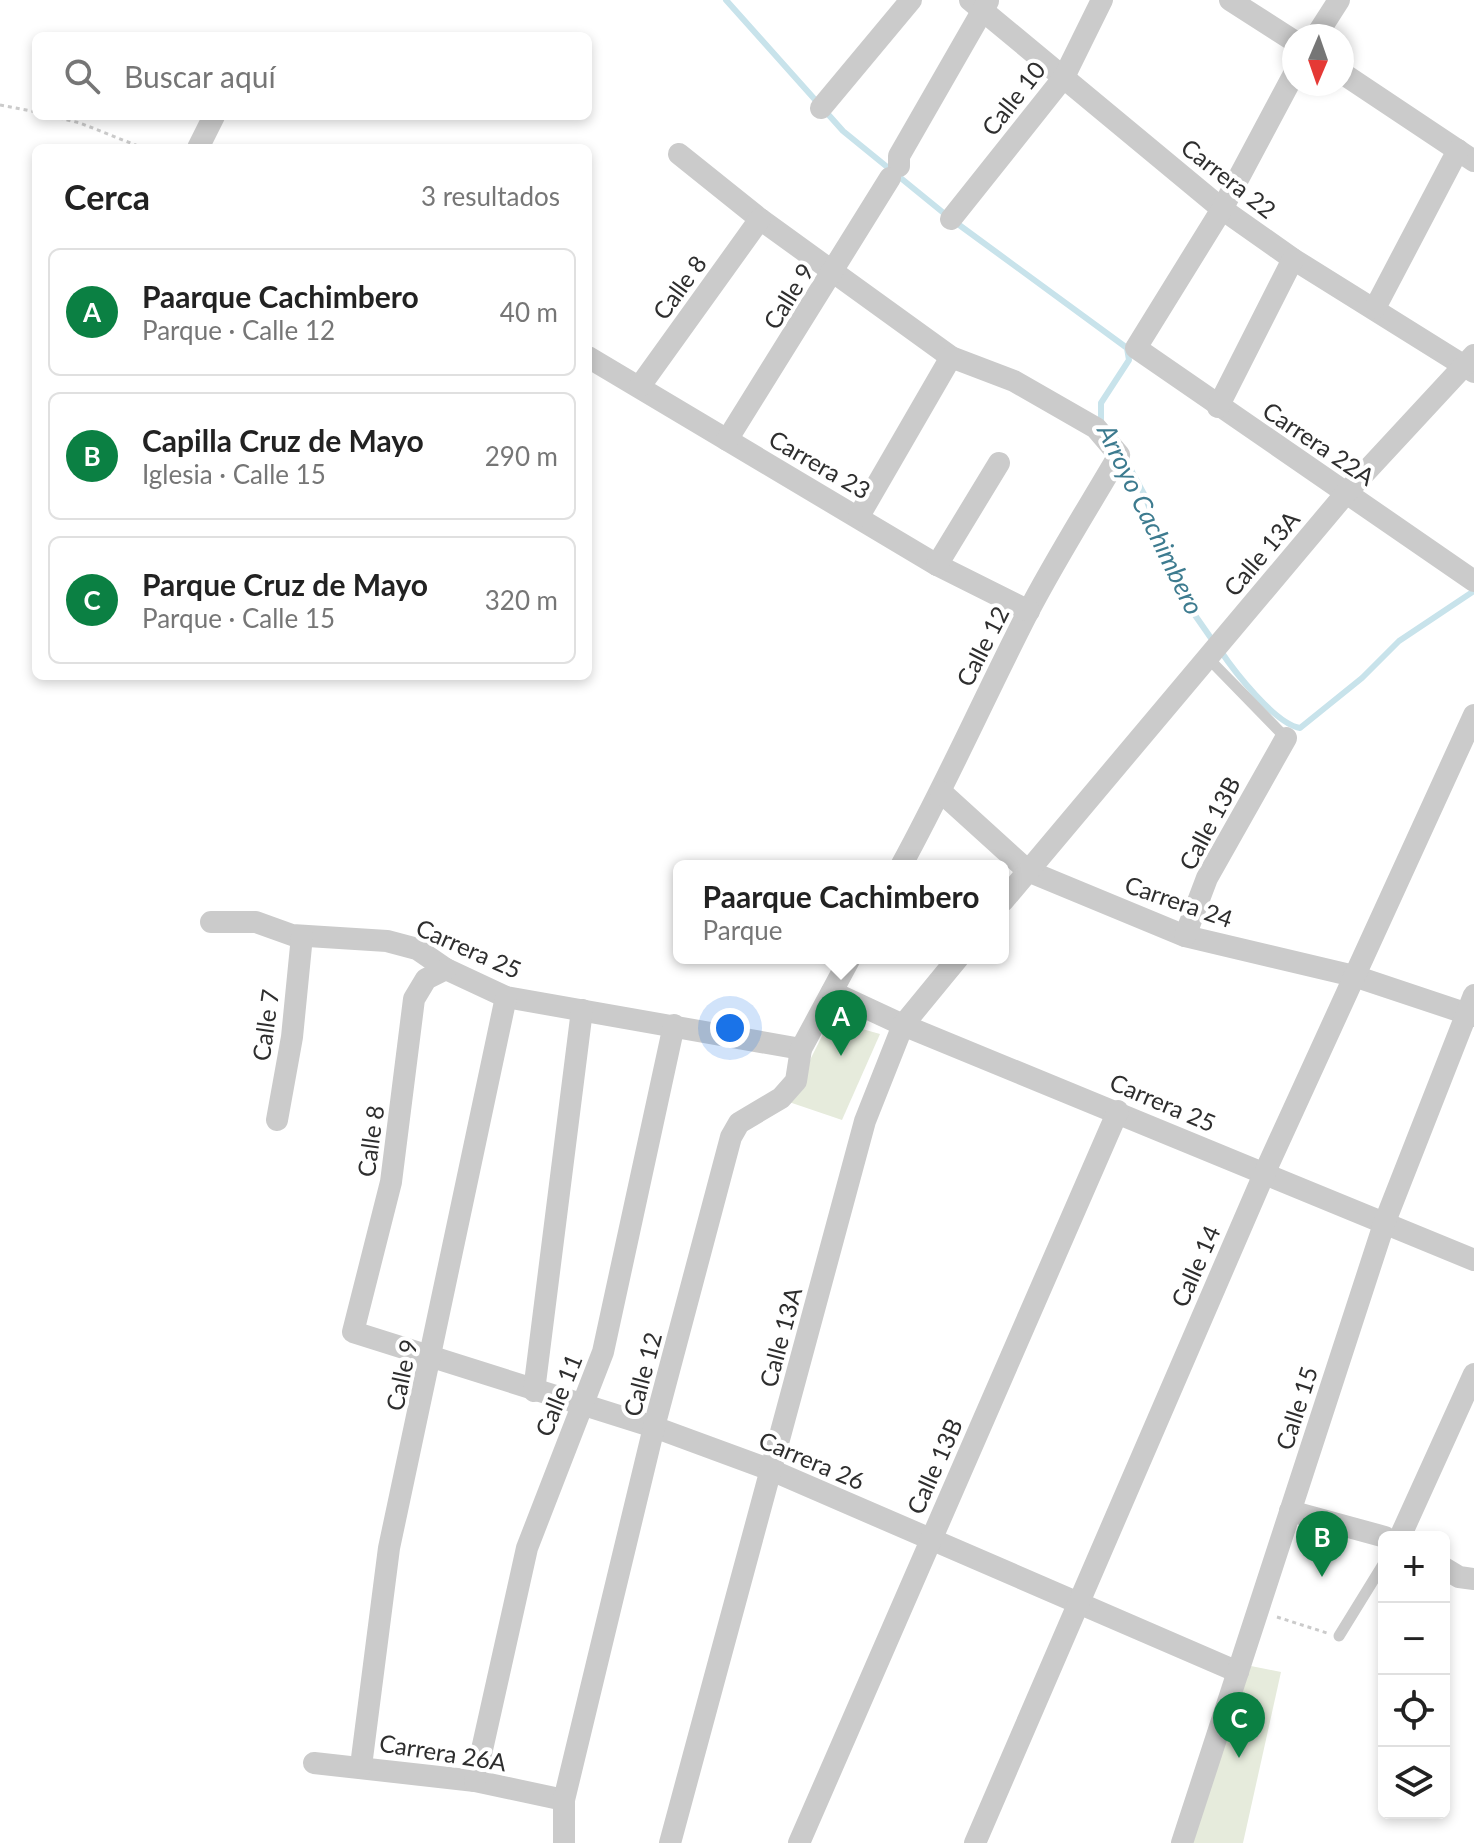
<!DOCTYPE html>
<html lang="es">
<head>
<meta charset="utf-8">
<style>
  :root { --surface:#fff; --page:#f2f2f2; --text:#222; --muted:#767676; --line:#e0e0e0; --accent:#0b8043 }
  body { margin:0; font-family:Lato,sans-serif; background:var(--page); color:var(--text) }
  .controls { position:absolute; right:24px; bottom:24px; display:grid; overflow:hidden; border-radius:12px; box-shadow:0 4px 12px #0003 }
  .controls button { width:72px; height:72px; display:grid; place-items:center; padding:0; border:0; border-bottom:2px solid var(--line); background:var(--surface); color:var(--text); font:40px sans-serif }
  .compass { position:absolute; left:1282px; top:24px; width:72px; height:72px; border-radius:50%; background:var(--surface); box-shadow:0 4px 12px #0003; rotate:182deg }
  .you { position:absolute; left:730px; top:1028px; width:28px; height:28px; margin:-20px; border:6px solid #fff; border-radius:50%; background:#1a73e8; box-shadow:0 0 0 12px #1a73e833 }
  .badge { display:grid; place-items:center; width:52px; height:52px; border-radius:50%; background:var(--accent); color:#fff; font-size:26px; font-weight:700 }
  .pin { position:absolute; translate:-50% -66px; filter:drop-shadow(0 2px 4px #0008) }
  .pin::after { content:''; position:absolute; top:42px; width:28px; height:24px; background:inherit; clip-path:polygon(0 0,100% 0,50% 100%) }
  .popup { position:absolute; left:673px; top:860px; width:336px; height:104px; box-sizing:border-box; display:grid; place-content:center; border-radius:12px; background:var(--surface); filter:drop-shadow(0 2px 6px #0005); font-size:26px; white-space:nowrap; color:var(--muted) }
  .popup b { font-size:30px; color:var(--text) }
  .popup::after { content:''; position:absolute; left:50%; top:100%; margin-left:-16px; border:16px solid transparent; border-top-color:var(--surface) }
  .list { margin:0; padding:0; list-style:none }
  h2 { display:flex; justify-content:space-between; align-items:center; height:104px; margin:0; padding:0 32px; font-size:34px }
  h2 small { font-size:26px; font-weight:400; color:var(--muted) }
  .list li { display:grid; grid-template-columns:52px 1fr auto; gap:24px; align-items:center; box-sizing:border-box; height:128px; margin:0 16px 16px; padding:0 16px; border:2px solid var(--line); border-radius:12px }
  .list b { display:block; font-size:30px; white-space:nowrap }
  .list p { margin:0; font-size:26px; white-space:nowrap; color:var(--muted) }
  .list em { font-size:26px; font-style:normal; color:var(--muted) }
  .icon { flex:none; width:44px; height:44px; fill:none; stroke:currentColor; stroke-width:2; stroke-linecap:round; stroke-linejoin:round }
  .map { position:relative; flex:none; width:1474px; height:1843px; overflow:hidden }
  .search { position:absolute; background:var(--surface); box-shadow:0 4px 12px #0003; left:32px; top:32px; width:560px; height:88px; display:flex; align-items:center; gap:20px; box-sizing:border-box; padding:0 28px; border-radius:12px; color:var(--muted); font-size:30px }
  .panel { position:absolute; background:var(--surface); box-shadow:0 4px 12px #0003; left:32px; top:144px; width:560px; height:536px; border-radius:12px }
  .map>svg:first-child { display:block }
  .green { fill:#e6ebdc }
  .lines { fill:none; stroke-linecap:round; stroke-linejoin:round }
  .stream { stroke:#c8e3eb; stroke-width:6 }
  .path { stroke:#cbcbcb; stroke-width:3; stroke-dasharray:4 4; stroke-linecap:butt }
  .service { stroke:#cbcbcb; stroke-width:11 }
  .minor { stroke:#cbcbcb; stroke-width:22 }
  .labels { text-anchor:middle; dominant-baseline:central; stroke-width:8; stroke-linejoin:round; paint-order:stroke }
  .street-label { font-size:24px; fill:#2e2e2e; stroke:#fff }
  .water-label { font-size:26px; font-style:italic; fill:#3d7b8f; stroke:#fff }
</style>
</head>
<body>
<div class="map">
<svg width="1474" height="1843" viewBox="0 0 1474 1843">
  <rect width="100%" height="100%" fill="#fff"/>
  <g class="green">
    <polygon points="830,1020 880,1034 842,1120 789,1102"/>
    <polygon points="1246,1665 1281,1672 1243,1843 1188,1843"/>
  </g>
  <g class="lines">
    <g class="stream">
      <polyline points="726,0 843,131 951,219 1127,348 1129,360 1101,403 1101,421"/>
      <polyline points="1124,457 1145,496 1183,598 1213,641"/>
      <path d="M1220,650c14,21 55,74 80,78l62,-50 37,-37 75,-50"/>
    </g>
    <g class="path">
      <polyline points="0,105 36,112"/>
      <polyline points="51,116 80,123 143,148"/>
      <polyline points="1277,1617 1327,1633"/>
    </g>
    <g class="service">
      <polyline points="1207,657 1286,738"/>
      <polyline points="1339,1636 1384,1563"/>
    </g>
    <g class="minor">
      <polyline points="970,0 1222,209 1293,259 1474,372"/>
      <polyline points="1230,0 1294,41"/>
      <polyline points="1316,36 1339,0"/>
      <polyline points="1342,73 1474,161"/>
      <polyline points="1294,74 1222,209 1136,348 1474,581"/>
      <polyline points="821,108 911,0"/>
      <polyline points="198,148 214,116"/>
      <path d="M679,154l81,65 191,138 63,24 82,47 23,27c-31,53 -64,105 -92,159 -43,84 -81,170 -126,252"/>
      <polyline points="899,166 899,156 988,1"/>
      <polyline points="951,219 1064,77 1102,0"/>
      <polyline points="1375,308 1458,150"/>
      <polyline points="588,357 937,565 1029,611"/>
      <polyline points="640,386 760,219"/>
      <polyline points="1218,407 1293,259"/>
      <polyline points="727,440 890,178"/>
      <polyline points="859,516 951,357"/>
      <polyline points="937,565 999,463"/>
      <polyline points="941,792 1028,871 1185,936 1354,976 1474,1016"/>
      <polyline points="1003,901 1347,492 1474,355"/>
      <polyline points="211,922 256,922 292,935 387,941 417,949 446,969 506,997 801,1049"/>
      <polyline points="1185,936 1207,878 1286,738"/>
      <polyline points="446,969 426,979 414,999 391,1182 353,1332 654,1427 771,1470 1238,1672"/>
      <polyline points="832,992 903,1025 1474,1260"/>
      <polyline points="277,1120 292,1037 302,936"/>
      <polyline points="534,1391 582,1010"/>
      <polyline points="1290,1511 1385,1537"/>
      <polyline points="1400,1537 1474,1374"/>
      <polyline points="1444,1568 1459,1577 1474,1579"/>
      <polyline points="314,1763 475,1781 564,1800"/>
      <polyline points="361,1766 389,1548 506,997"/>
      <polyline points="475,1781 527,1548 603,1352 674,1025"/>
      <polyline points="564,1843 564,1800 654,1427 731,1137 739,1123 781,1098 796,1081 801,1049 850,958"/>
      <polyline points="670,1843 865,1121 903,1025 958,958"/>
      <polyline points="799,1843 1118,1111"/>
      <polyline points="975,1843 1264,1174 1474,715"/>
      <polyline points="1182,1843 1384,1224 1474,995"/>
    </g>
  </g>
  <g class="labels">
    <g class="street-label">
      <text transform="translate(1013 98) rotate(-52)">Calle 10</text>
      <text transform="translate(1229 178) rotate(38)">Carrera 22</text>
      <text transform="translate(679 287) rotate(-54)">Calle 8</text>
      <text transform="translate(788 296) rotate(-58)">Calle 9</text>
      <text transform="translate(1319 443) rotate(34)">Carrera 22A</text>
      <text transform="translate(820 464) rotate(30)">Carrera 23</text>
      <text transform="translate(1261 553) rotate(-50)">Calle 13A</text>
      <text transform="translate(982 646) rotate(-63)">Calle 12</text>
      <text transform="translate(1209 823) rotate(-62)">Calle 13B</text>
      <text transform="translate(1179 901) rotate(19)">Carrera 24</text>
      <text transform="translate(469 948) rotate(24)">Carrera 25</text>
      <text transform="translate(265 1025) rotate(-82)">Calle 7</text>
      <text transform="translate(1163 1102) rotate(23)">Carrera 25</text>
      <text transform="translate(370 1141) rotate(-82)">Calle 8</text>
      <text transform="translate(1195 1266) rotate(-66)">Calle 14</text>
      <text transform="translate(780 1337) rotate(-75)">Calle 13A</text>
      <text transform="translate(642 1374) rotate(-75)">Calle 12</text>
      <text transform="translate(401 1375) rotate(-78)">Calle 9</text>
      <text transform="translate(558 1395) rotate(-68)">Calle 11</text>
      <text transform="translate(1296 1408) rotate(-72)">Calle 15</text>
      <text transform="translate(812 1460) rotate(23)">Carrera 26</text>
      <text transform="translate(934 1466) rotate(-66)">Calle 13B</text>
      <text transform="translate(443 1752) rotate(9)">Carrera 26A</text>
    </g>
    <g class="water-label">
      <text transform="translate(1151 519) rotate(64)">Arroyo Cachimbero</text>
    </g>
  </g>
</svg>
<div class="controls">
<button>+</button>
<button>−</button>
<button><svg class="icon" aria-label="locate" viewBox="0 0 24 24"><circle cx="12" cy="12" r="6"/><path d="M12 2v4M12 18v4M2 12h4M18 12h4"/></svg></button>
<button><svg class="icon" aria-label="layers" viewBox="0 0 24 24"><path d="M12 4l9 5-9 5-9-5zM3 14l9 5 9-5"/></svg></button>
</div>
<svg class="compass" viewBox="-18 -18 36 36"><path d="M0-13l5 13h-10z" fill="#e53935"/><path d="M0 13l5-13h-10z" fill="#767676"/></svg>
<div class="you"></div>
<div class="pin badge" style="left:841px;top:1056px">A</div>
<div class="popup"><b>Paarque Cachimbero</b>Parque</div>
<div class="pin badge" style="left:1322px;top:1577px">B</div>
<div class="pin badge" style="left:1239px;top:1758px">C</div>
<div class="search"><svg class="icon" aria-label="search" viewBox="0 0 24 24"><circle cx="10" cy="10" r="6"/><path d="M15 15l6 6"/></svg>Buscar aquí</div>
<section class="panel">
<h2>Cerca<small>3 resultados</small></h2>
<ul class="list">
<li><span class="badge">A</span><div><b>Paarque Cachimbero</b><p>Parque · Calle 12</p></div><em>40 m</em></li>
<li><span class="badge">B</span><div><b>Capilla Cruz de Mayo</b><p>Iglesia · Calle 15</p></div><em>290 m</em></li>
<li><span class="badge">C</span><div><b>Parque Cruz de Mayo</b><p>Parque · Calle 15</p></div><em>320 m</em></li>
</ul>
</section>
</div>
</body>
</html>
